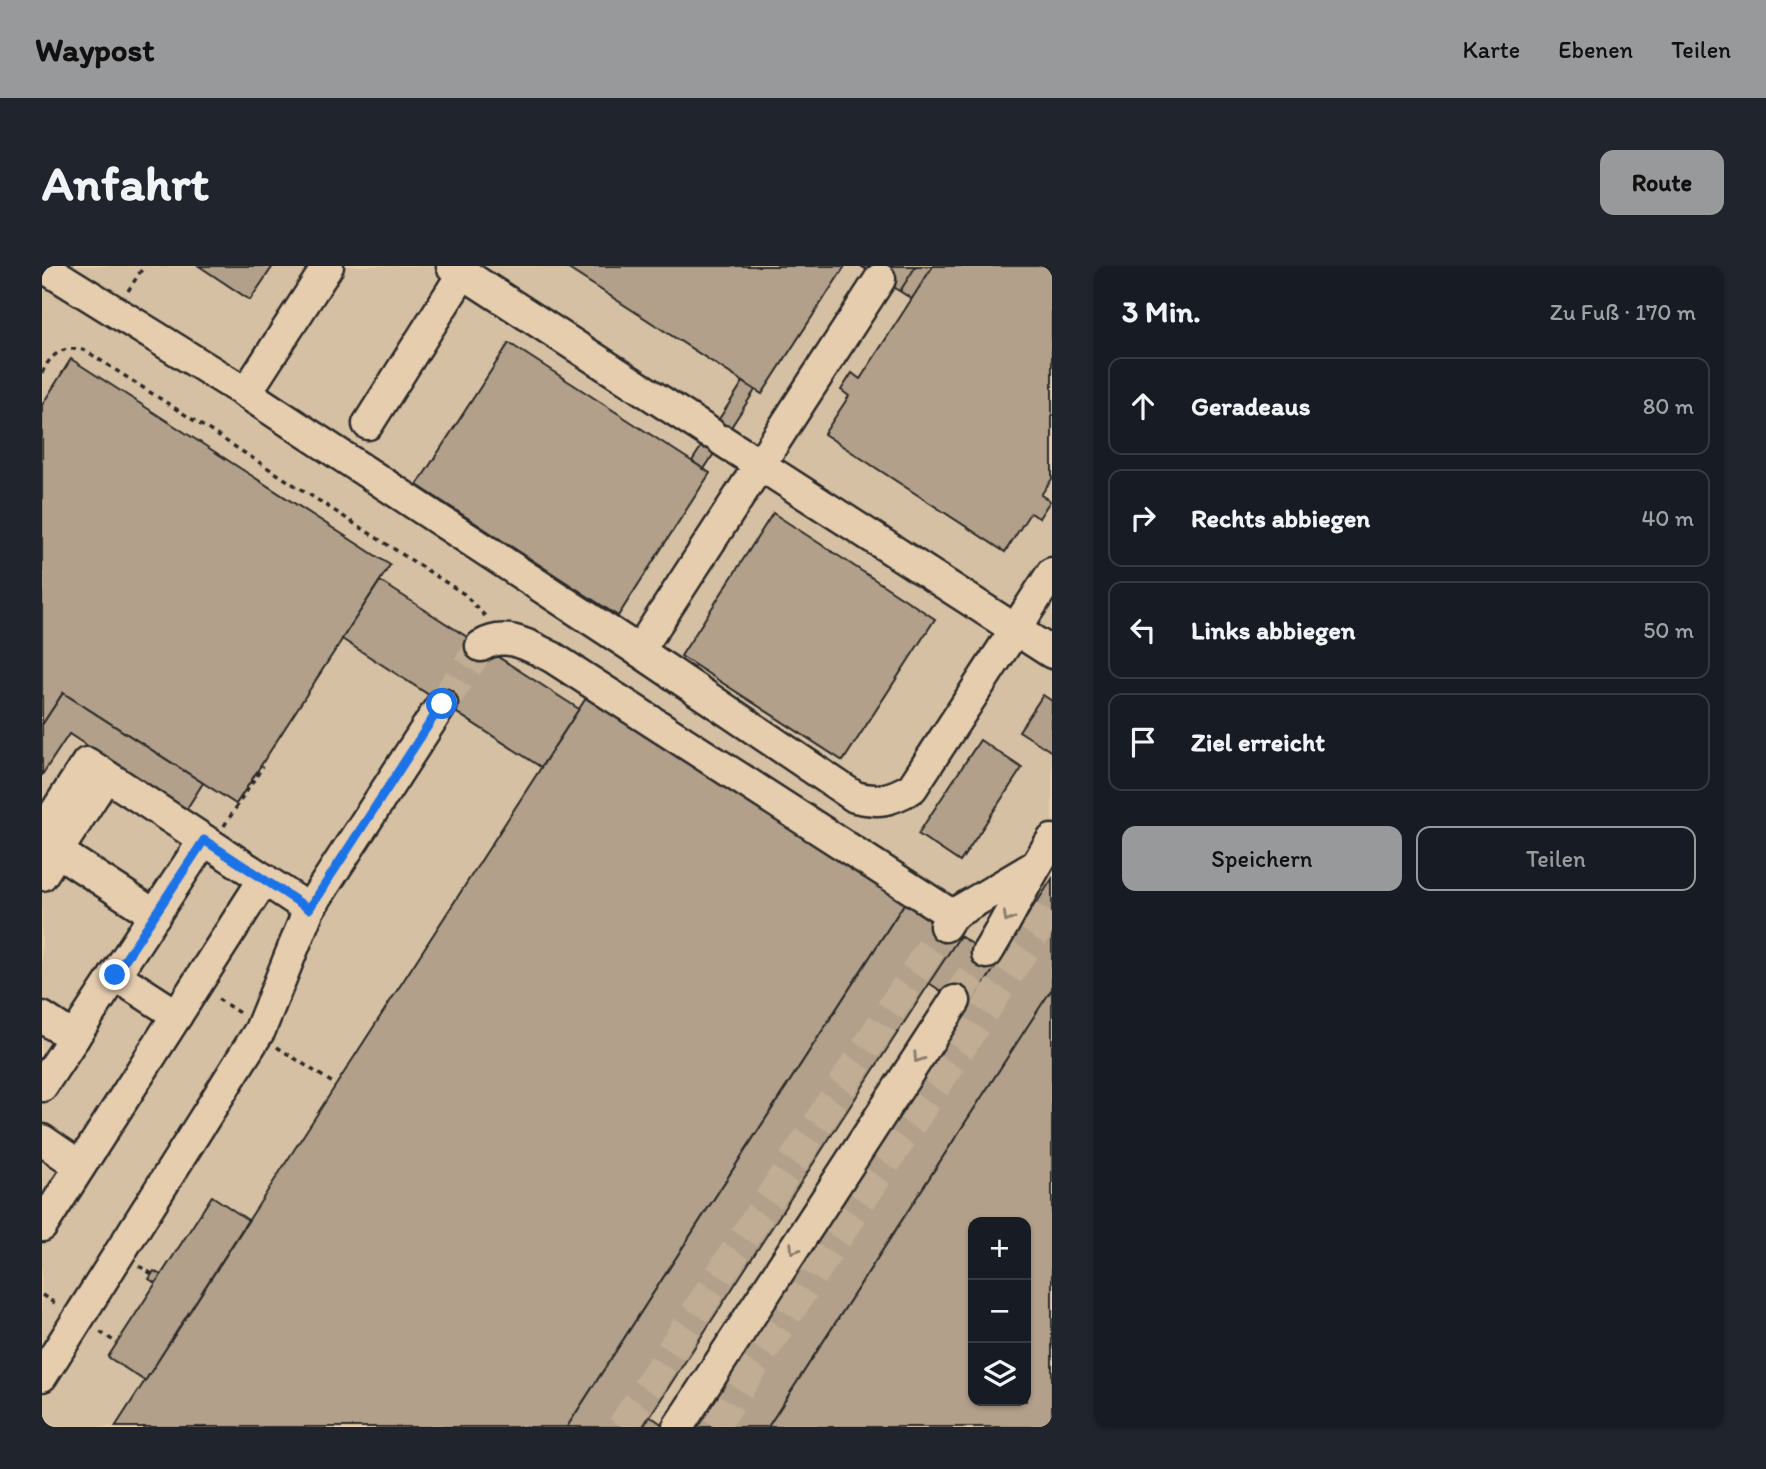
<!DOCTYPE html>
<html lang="de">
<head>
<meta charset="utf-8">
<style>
  :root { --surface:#171b24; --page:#20242c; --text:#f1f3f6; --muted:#9ea1a6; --line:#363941; --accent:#98999b }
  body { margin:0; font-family:Itim,sans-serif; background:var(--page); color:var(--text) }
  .controls { position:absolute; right:21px; bottom:21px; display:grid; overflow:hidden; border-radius:14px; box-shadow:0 2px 5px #0004 }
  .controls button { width:63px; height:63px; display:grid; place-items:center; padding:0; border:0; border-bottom:2px solid var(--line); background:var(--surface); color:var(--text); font:35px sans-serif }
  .stop { position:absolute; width:21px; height:21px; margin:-16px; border:5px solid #1a73e8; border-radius:50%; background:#fff }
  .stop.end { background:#1a73e8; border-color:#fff; box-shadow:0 2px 7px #0008 }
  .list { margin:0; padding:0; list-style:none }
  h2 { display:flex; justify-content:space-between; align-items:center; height:91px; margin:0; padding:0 28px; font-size:30px }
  h2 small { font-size:23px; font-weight:400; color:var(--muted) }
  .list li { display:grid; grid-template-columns:46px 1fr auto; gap:21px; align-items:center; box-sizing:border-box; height:98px; margin:0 14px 14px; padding:0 14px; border:2px solid var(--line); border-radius:14px }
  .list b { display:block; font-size:26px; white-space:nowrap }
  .list em { font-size:23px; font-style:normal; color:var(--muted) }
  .actions { display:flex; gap:14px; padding:21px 28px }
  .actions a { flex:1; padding:16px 0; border:2px solid var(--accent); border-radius:14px; text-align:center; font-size:24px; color:var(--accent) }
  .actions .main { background:var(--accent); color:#111 }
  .icon { flex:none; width:38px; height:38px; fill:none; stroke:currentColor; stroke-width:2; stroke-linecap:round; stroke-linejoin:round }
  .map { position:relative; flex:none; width:1010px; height:1161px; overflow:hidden; border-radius:14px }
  header { display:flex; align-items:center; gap:42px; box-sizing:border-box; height:98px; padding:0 35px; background:var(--accent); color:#111 }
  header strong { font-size:33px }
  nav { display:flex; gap:38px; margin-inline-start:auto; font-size:24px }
  .intro { display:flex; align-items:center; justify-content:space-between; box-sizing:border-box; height:168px; padding:0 42px }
  h1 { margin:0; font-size:49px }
  .button { padding:18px 32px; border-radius:14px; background:var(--accent); color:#111; font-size:24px; font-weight:700 }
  main { display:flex; gap:42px; padding:0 42px }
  aside { flex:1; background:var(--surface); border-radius:14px; box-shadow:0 2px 5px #0004 }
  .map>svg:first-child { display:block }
  .built { fill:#d6c0a3; fill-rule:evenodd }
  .building { fill:#b2a08a; stroke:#2b2b2b; stroke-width:2; fill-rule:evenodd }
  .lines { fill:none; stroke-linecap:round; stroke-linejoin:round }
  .minor-tunnel { stroke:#c1ad94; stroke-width:30; stroke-dasharray:30 15; stroke-linecap:butt }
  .minor-casing { stroke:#2b2b2b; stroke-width:35 }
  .path { stroke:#2b2b2b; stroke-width:3.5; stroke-dasharray:5 5; stroke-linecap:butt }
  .minor { stroke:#e6cdae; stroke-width:30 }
  .oneway { stroke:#887c6c }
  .route { stroke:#1a73e8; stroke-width:9 }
</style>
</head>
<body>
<header>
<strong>Waypost</strong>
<nav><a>Karte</a><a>Ebenen</a><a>Teilen</a></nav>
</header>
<div class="intro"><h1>Anfahrt</h1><a class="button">Route</a></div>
<main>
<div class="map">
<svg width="1010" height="1161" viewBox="0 0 1010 1161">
  <rect width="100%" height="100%" fill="#e6cdae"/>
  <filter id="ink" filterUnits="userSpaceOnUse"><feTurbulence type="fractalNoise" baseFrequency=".0143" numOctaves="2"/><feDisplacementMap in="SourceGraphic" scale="14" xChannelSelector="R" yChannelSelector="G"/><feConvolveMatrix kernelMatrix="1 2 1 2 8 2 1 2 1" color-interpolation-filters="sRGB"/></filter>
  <g filter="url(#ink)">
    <path class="built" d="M0,0h1010v1161h-1010zM931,956h53v179h-53z"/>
    <g class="building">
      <polygon points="157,0 231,0 208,34"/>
      <polygon points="522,0 803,0 720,128"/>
      <polygon points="819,0 891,0 870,33"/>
      <polygon points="819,0 874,0 858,25"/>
      <polygon points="891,0 1010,0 1010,213 999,229 1008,235 997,252 988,247 963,286 782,168 807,130 799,124 810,107 818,113"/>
      <polygon points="467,77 668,207 576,350 375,219"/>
      <polygon points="29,93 348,299 194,538 21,427 0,459 0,139"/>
      <polygon points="701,116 713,124 662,203 650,195"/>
      <polygon points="731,247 893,353 801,495 639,390"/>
      <polygon points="338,315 537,443 499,501 300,373"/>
      <polygon points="21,427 161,517 144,544 27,468 0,509 0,459"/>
      <polygon points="546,429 864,635 525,1161 73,1161"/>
      <polygon points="1001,429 1010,435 1010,486 977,465"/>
      <polygon points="938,474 980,502 918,596 876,568"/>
      <polygon points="1010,613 1010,723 726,1161 655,1161"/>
      <polygon points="864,635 918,670 601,1161 525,1161"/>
      <polygon points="918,670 957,695 926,743 887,717"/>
      <path d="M1010,723v438h-284l274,-423zM931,956h53v179h-53z"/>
      <polygon points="170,930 206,954 103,1115 66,1091"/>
      <polygon points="112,1005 119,1009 113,1017 107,1013"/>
      <polygon points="608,1150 624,1161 601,1161"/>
    </g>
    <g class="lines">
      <g class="minor-tunnel">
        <polyline points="400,438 439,380"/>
        <polyline points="913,735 945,687"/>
        <polyline points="580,1161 903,660"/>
        <polyline points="672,1161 1010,641"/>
      </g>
      <g class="minor-casing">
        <g id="minor">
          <polyline points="0,0 204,127"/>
          <path d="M286,0l-82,127 393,258 216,146c25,6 35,3 57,-9l140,-215"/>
          <polyline points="410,0 668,167"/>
          <polyline points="326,158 421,7"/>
          <polyline points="681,175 1010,387"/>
          <path d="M439,380c25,-15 47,-1 71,11l400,258"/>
          <polyline points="597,385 838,13"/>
          <polyline points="0,567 45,497 267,643"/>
          <polyline points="15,585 113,649"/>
          <polyline points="0,609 64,510"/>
          <polyline points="903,660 910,649 993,600"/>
          <path d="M945,687c23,-37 41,-77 65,-113"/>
          <polyline points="73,709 135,749"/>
          <polyline points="0,751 32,772"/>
          <polyline points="0,820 162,574"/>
          <polyline points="0,874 38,900"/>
          <polyline points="0,960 222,613"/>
          <polyline points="0,1110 218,764 267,643 400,438"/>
          <polyline points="636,1161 913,735"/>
        </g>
      </g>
      <g class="path">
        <polyline points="86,25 102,0"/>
        <path d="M0,107c9,-20 23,-29 44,-22l378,243 22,23"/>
        <polyline points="182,560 221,500"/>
        <polyline points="176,733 199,748"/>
        <polyline points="235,781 294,819"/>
        <polyline points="97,1000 110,1008"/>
        <polyline points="0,1029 16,1039"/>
        <polyline points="58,1066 75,1077"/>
      </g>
      <use href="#minor" class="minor"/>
    </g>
    <defs><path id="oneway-chevron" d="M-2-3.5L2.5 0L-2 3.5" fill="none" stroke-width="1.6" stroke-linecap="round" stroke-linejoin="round" transform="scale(1.75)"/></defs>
    <g class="oneway">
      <use href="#oneway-chevron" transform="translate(966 652) rotate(119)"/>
      <use href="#oneway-chevron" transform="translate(876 792) rotate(123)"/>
      <use href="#oneway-chevron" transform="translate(752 983) rotate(123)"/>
    </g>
  </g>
  <g class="lines" filter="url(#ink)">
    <polyline class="route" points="73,709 162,574 267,643 400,438"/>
  </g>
</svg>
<div class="controls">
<button>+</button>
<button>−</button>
<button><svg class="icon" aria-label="layers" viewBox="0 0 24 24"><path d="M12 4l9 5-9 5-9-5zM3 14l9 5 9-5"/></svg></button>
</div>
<div class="stop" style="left:400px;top:438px"></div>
<div class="stop end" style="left:73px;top:709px"></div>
</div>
<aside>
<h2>3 Min.<small>Zu Fuß · 170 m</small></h2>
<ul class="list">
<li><svg class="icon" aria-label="ahead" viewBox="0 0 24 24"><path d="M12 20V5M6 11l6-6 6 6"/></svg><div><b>Geradeaus</b></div><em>80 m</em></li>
<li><svg class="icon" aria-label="right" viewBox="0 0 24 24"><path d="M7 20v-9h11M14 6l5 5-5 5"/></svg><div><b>Rechts abbiegen</b></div><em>40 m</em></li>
<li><svg class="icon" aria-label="left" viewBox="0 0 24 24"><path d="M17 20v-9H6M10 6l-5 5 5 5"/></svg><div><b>Links abbiegen</b></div><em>50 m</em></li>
<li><svg class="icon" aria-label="arrive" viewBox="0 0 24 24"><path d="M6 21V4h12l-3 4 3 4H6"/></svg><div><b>Ziel erreicht</b></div></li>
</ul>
<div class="actions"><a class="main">Speichern</a><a>Teilen</a></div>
</aside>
</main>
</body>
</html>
